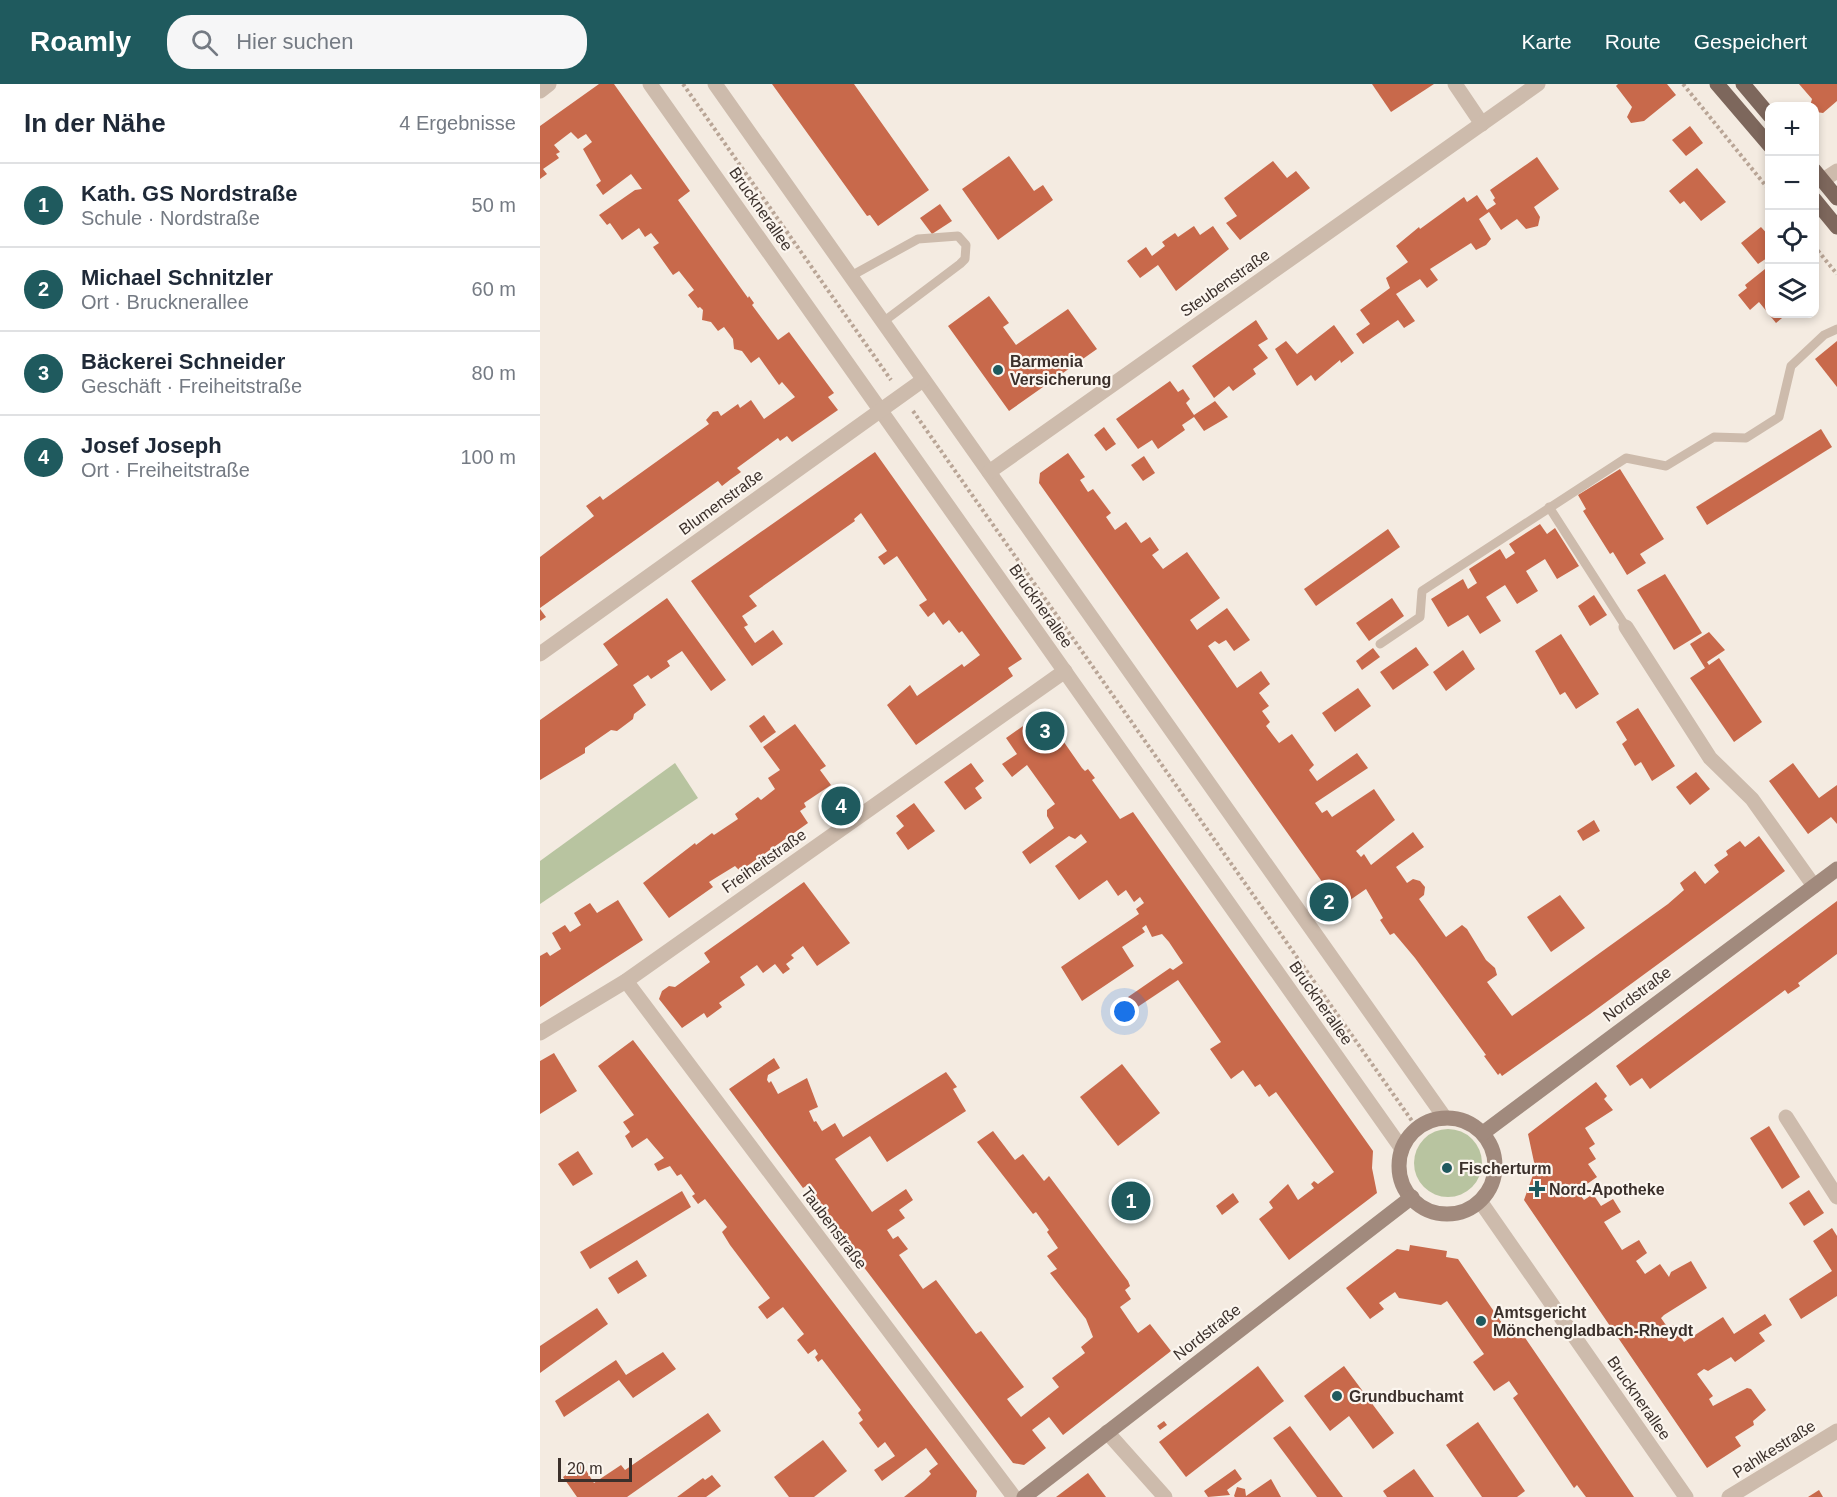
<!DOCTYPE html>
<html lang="de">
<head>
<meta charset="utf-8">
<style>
  :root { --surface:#fff; --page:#f6f6f7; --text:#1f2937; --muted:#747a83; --line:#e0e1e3; --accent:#1f5a5e }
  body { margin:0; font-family:Arial,sans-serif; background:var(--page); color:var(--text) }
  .controls { position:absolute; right:18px; top:18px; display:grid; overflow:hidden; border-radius:12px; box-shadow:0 3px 9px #0003 }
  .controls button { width:54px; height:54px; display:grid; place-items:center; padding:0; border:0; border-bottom:2px solid var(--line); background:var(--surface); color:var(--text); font:30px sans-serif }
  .scale { position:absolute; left:18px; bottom:15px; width:74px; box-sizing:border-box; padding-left:6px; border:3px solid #3b302b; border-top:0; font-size:16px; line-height:21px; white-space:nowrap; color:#3b302b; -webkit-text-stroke:4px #fbf5ee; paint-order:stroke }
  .you { position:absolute; left:585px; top:928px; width:21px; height:21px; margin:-15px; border:4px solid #fff; border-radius:50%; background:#1a73e8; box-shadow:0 0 0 9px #1a73e833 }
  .badge { display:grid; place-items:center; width:39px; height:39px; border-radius:50%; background:var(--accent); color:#fff; font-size:20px; font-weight:700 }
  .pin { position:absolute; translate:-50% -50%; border:3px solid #fff; box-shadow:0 2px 6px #0006 }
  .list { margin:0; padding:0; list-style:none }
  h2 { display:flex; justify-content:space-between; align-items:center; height:78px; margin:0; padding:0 24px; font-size:26px }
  h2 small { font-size:20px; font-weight:400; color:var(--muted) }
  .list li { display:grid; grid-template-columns:39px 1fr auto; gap:18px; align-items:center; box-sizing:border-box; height:84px; padding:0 24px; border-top:2px solid var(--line) }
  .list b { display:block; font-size:22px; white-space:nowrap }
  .list p { margin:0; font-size:20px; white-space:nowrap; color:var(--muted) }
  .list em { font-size:20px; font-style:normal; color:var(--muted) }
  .icon { flex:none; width:33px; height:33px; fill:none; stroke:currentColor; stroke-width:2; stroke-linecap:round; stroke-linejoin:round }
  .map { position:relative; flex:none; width:1297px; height:1413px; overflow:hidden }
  header { display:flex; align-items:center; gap:36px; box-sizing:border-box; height:84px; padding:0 30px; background:var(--accent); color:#fff }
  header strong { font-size:28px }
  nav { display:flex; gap:33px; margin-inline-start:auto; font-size:21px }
  .search { width:420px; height:54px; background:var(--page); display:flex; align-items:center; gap:15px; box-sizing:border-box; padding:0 21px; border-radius:24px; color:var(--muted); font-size:22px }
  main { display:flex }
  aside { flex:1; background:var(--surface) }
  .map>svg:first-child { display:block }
  .green { fill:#b8c4a0 }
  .building { fill:#c8694b }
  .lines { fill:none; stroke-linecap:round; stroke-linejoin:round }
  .path { stroke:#b9a596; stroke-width:4; stroke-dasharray:3 3; stroke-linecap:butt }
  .lane { stroke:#cdbbac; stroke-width:9 }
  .street { stroke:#cdbbac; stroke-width:15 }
  .secondary { stroke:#a18a7d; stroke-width:15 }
  .primary { stroke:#7d675c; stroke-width:15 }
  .poi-dot { fill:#1f5a5e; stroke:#fbf5ee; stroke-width:2 }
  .labels { text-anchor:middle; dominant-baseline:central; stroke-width:4.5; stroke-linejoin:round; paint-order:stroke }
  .street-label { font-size:16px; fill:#3b302b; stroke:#fbf5ee }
  .poi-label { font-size:16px; font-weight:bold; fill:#3b302b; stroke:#fbf5ee; text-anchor:start }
</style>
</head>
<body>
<header>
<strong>Roamly</strong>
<div class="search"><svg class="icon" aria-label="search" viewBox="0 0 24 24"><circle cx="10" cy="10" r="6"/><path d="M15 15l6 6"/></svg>Hier suchen</div>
<nav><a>Karte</a><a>Route</a><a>Gespeichert</a></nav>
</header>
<main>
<aside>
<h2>In der Nähe<small>4 Ergebnisse</small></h2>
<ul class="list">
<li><span class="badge">1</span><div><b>Kath. GS Nordstraße</b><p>Schule · Nordstraße</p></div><em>50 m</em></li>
<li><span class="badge">2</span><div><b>Michael Schnitzler</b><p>Ort · Brucknerallee</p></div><em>60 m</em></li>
<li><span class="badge">3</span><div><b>Bäckerei Schneider</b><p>Geschäft · Freiheitstraße</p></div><em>80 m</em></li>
<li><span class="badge">4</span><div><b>Josef Joseph</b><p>Ort · Freiheitstraße</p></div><em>100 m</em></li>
</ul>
</aside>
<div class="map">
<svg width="1297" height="1413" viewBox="0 0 1297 1413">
  <rect width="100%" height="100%" fill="#f4ebe1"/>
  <g class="green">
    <polygon points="135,679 158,714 0,820 0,777"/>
    <circle cx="908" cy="1079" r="34"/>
  </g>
  <g class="building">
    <polygon points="59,0 74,0 150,107 138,116 208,214 209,212 214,219 212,221 238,256 249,248 294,309 288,313 298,326 252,358 247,352 240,357 238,354 197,384 201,388 191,395 182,402 178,397 0,524 0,473 54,432 46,422 60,412 63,416 169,340 166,336 173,328 178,327 181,332 198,320 200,324 211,316 224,335 255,313 242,298 239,301 219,273 211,279 202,267 194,265 193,255 184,243 178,247 171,238 162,236 163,226 160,223 158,224 148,211 154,206 139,187 133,191 113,163 119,159 111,149 105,153 99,144 82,156 70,139 67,141 59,131 95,106 102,105 91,90 63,111 56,101 61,97 43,65 52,58 46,50 38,55 31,48 14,61 20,68 16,70 19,74 3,85 7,90 0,95 0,42"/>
    <polygon points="232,0 314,0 389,106 338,142 330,131 327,132"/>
    <polygon points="832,0 894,0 851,28"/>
    <polygon points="1078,0 1127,0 1136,11 1104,37 1091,39 1087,33 1092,23 1076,2"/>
    <polygon points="1259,0 1297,0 1297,17 1283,29 1276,28 1275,22 1270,22 1272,15"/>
    <polygon points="1150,42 1163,59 1146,72 1132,56"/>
    <polygon points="469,72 494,107 503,101 513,116 458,156 422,105"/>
    <polygon points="997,73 1019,105 994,123 1000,133 998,142 986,145 977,135 961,146 949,128 939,135 951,155 946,161 936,166 931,159 890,185 898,196 887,204 880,195 856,210 875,237 864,244 858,236 823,260 816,250 830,240 820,226 850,204 846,194 868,178 856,162 879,143 880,145 924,113 927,118 937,111 947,126 956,120 953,116 955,114 950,106"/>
    <polygon points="733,77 747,94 756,87 770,104 700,156 686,139 697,132 684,114"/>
    <polygon points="1157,84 1186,118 1161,137 1144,117 1140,120 1129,107"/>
    <polygon points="400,120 412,137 392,150 380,134"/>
    <polygon points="654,142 660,151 673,142 689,165 636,207 618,181 600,194 587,177 606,163 612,172 625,162 622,158 635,149 638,153"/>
    <polygon points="1221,143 1230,153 1230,172 1218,180 1201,159"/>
    <polygon points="1230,181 1230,230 1247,230 1236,239 1219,218 1210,226 1198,211 1207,204 1205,201"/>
    <polygon points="449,212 469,239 463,243 476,261 528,225 557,265 469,327 408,242"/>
    <polygon points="716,236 728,255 718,261 728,274 713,285 716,290 693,307 689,302 674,314 652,282"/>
    <polygon points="794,241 814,269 801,279 800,276 775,297 771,291 757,302 735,265 746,257 757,270"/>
    <polygon points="1297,257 1297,303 1275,275"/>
    <polygon points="630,297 638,308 643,305 650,315 646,319 654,331 675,317 688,333 664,347 654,333 642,341 645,346 618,365 612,356 598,365 576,335"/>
    <polygon points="564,343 576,360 566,367 554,351"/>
    <polygon points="1281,345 1292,363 1167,441 1156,423"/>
    <polygon points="335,368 482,575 468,584 473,592 376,661 347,621 370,601 377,612 422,580 424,583 440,571 422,547 419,549 409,536 403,541 394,528 388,533 379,521 387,516 357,472 344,481 338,473 347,467 321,429 314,435 315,437 209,512 217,522 202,532 208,541 204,543 215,559 233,546 243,560 212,582 151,497"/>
    <polygon points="528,369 545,393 540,396 548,408 553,405 571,429 566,433 575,446 586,438 601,459 610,453 619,466 612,471 623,485 647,468 680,514 650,536 657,546 687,524 710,556 694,567 686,556 679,560 675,557 668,562 697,604 721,587 730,600 719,609 729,622 722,627 730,638 726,642 739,659 752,650 774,681 769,686 777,697 817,669 828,684 775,719 782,729 787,726 792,733 834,705 855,736 816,767 821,773 824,770 831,781 873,748 884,763 856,783 867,799 873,795 880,797 885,803 884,811 879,815 906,853 922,841 927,845 946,876 955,884 957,891 947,898 972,932 1128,820 1144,806 1140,799 1155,787 1165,800 1179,788 1174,781 1188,771 1186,767 1200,757 1205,763 1219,752 1245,787 1050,930 962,992 960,989 958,991 944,972 946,971 875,874 854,849 850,851 840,836 843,834 826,805 800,823 499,399 500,389"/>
    <polygon points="604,372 615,389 603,397 591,381"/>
    <polygon points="1080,385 1124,455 1100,470 1106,479 1087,491 1073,468 1070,470 1043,427 1046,425 1038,411"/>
    <polygon points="1000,440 1007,450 1015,444 1039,482 1017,495 1005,475 986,487 998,507 977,520 965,501 946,513 961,537 940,550 928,531 908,543 891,515 923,495 928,505 937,499 929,485 960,465 966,475 975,469 969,460"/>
    <polygon points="848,445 860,463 776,522 764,505"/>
    <polygon points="1125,490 1162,549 1134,566 1097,506"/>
    <polygon points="1054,511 1067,531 1050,542 1038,522"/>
    <polygon points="127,514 186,596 171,607 142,567 127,577 130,582 111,595 108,591 93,601 106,621 94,630 93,635 77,647 71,646 45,664 45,669 0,696 0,636 78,581 63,560"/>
    <polygon points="852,514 864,532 829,557 816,539"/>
    <polygon points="0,525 6,533 0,537"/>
    <polygon points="1169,548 1185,566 1167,578 1169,581 1179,574 1222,638 1194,658 1150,594 1165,584 1150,560"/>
    <polygon points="1021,550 1059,610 1036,625 1025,608 1020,611 995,567"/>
    <polygon points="876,563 889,581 853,606 840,588"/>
    <polygon points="833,564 840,573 822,586 816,577"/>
    <polygon points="923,566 935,585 906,607 893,588"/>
    <polygon points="818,604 831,622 795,648 782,629"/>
    <polygon points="1098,624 1135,682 1112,697 1101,678 1095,682 1082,660 1087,656 1076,638"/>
    <polygon points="503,628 542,684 545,687 548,685 555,694 552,696 580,735 593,728 833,1067 832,1084 837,1109 749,1176 719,1135 733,1124 729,1118 748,1100 758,1116 774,1104 771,1100 774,1097 778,1100 794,1088 736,1008 729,1013 720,1000 715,1003 703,986 691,995 670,965 681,958 638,896 596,924 588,913 630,884 633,886 643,879 629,858 622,850 612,853 606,841 602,844 605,848 582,863 594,882 542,917 521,883 599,830 596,825 604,819 600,813 594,818 586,806 578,812 567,796 539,816 515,782 547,758 541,750 535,755 529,752 490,780 482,768 514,744 507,732 507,726 515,720 487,681 472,693 462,680 477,670 466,654"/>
    <polygon points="224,631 236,648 221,659 209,642"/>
    <polygon points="255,640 286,682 280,686 291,701 264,719 266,723 260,727 268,739 200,787 195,782 177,793 169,798 173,803 129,834 103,799 155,759 156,761 172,749 174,751 198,735 195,730 218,713 221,716 235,705 228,694 240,686 223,663"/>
    <polygon points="431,679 444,697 435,704 442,714 425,726 404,698"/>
    <polygon points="1253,679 1279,714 1297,701 1297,740 1291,733 1268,750 1229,697"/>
    <polygon points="1156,688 1170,705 1150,721 1136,703"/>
    <polygon points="374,719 395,747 368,766 356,749 364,742 356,732"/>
    <polygon points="1054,736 1060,747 1043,757 1037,747"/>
    <polygon points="264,798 310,859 277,882 263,862 251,871 254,874 246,880 250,885 243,890 235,880 223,889 217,881 200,893 205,901 179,919 182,923 167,934 164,929 142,944 119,915 122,907 129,902 135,903 170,878 164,869"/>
    <polygon points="1020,811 1045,844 1011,868 987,833"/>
    <polygon points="78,816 103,856 0,923 0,872 7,868 10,872 21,865 12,849 25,841 30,848 41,841 34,829 50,819 57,829"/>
    <polygon points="1297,817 1297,870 1258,899 1260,902 1248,910 1245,906 1110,1005 1102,994 1090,1002 1076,982"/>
    <polygon points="93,956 437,1407 436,1413 364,1413 384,1397 391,1390 389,1387 398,1380 386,1364 342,1397 334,1386 355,1372 345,1358 338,1364 319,1339 323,1336 318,1329 321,1326 282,1275 278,1278 275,1273 278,1270 275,1265 268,1270 257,1256 264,1250 243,1223 227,1235 218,1223 230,1214 190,1161 182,1148 187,1143 165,1115 158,1120 152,1112 155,1110 141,1090 137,1092 130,1082 118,1087 114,1080 124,1074 107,1054 92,1064 85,1052 90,1048 83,1038 94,1031 58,982"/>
    <polygon points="14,969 37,1007 0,1030 0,977"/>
    <polygon points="234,974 240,984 228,991 227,996 229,999 231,997 238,1010 267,994 278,1023 269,1027 274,1038 276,1037 282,1047 295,1039 303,1053 406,988 417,1003 413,1005 426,1027 347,1078 330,1052 295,1075 332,1128 366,1105 373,1116 359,1126 365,1134 347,1146 353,1155 358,1152 368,1165 359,1171 383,1205 396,1196 436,1250 441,1247 484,1303 467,1315 481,1333 519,1303 512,1294 545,1269 541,1263 553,1253 546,1235 510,1189 517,1185 507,1172 518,1164 507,1148 509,1146 496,1128 493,1130 437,1058 453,1047 475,1076 483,1070 504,1097 509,1092 588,1197 590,1202 585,1206 591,1215 580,1223 595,1245 598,1249 610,1240 631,1267 523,1351 509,1333 492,1346 506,1364 484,1381 473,1379 278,1123 271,1110 274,1108 269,1100 263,1104 189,1005"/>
    <polygon points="582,980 620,1029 578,1062 540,1013"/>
    <polygon points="1056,998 1067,1012 1064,1015 1073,1026 1045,1044 1055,1060 1049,1064 1056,1075 1048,1080 1057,1093 1037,1107 1044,1116 1053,1110 1061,1122 1073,1115 1081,1128 1064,1138 1082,1166 1099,1156 1107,1169 1096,1177 1105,1190 1120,1180 1129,1193 1131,1188 1151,1177 1167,1204 1124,1231 1121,1234 1128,1244 1133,1241 1144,1258 1183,1233 1194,1250 1225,1230 1232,1241 1219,1249 1225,1257 1195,1278 1191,1273 1168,1287 1164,1285 1157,1290 1173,1312 1169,1315 1173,1322 1207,1304 1211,1305 1226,1326 1213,1337 1214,1341 1195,1353 1201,1362 1167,1384 984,1116 993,1091 999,1086 994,1078 988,1050"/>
    <polygon points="1229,1042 1260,1093 1242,1105 1210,1054"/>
    <polygon points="38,1067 53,1090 33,1102 18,1080"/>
    <polygon points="1269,1106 1284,1129 1264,1142 1249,1119"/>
    <polygon points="142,1107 151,1123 50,1185 40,1168"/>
    <polygon points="693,1109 699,1118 682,1131 676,1122"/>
    <polygon points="1292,1144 1297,1152 1297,1212 1261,1235 1249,1215 1292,1187 1273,1157"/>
    <polygon points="870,1161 907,1167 906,1173 918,1175 966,1245 975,1239 1094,1413 1046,1413 1037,1401 1034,1404 973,1314 978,1310 969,1297 954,1307 933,1278 944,1270 907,1217 901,1221 859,1214 855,1208 839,1219 844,1225 830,1235 806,1204 857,1165 869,1167"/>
    <polygon points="97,1176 107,1192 78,1210 68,1194"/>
    <polygon points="57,1224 68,1240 0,1289 0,1262"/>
    <polygon points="123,1268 136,1285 93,1314 79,1296 24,1333 15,1317 76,1276 86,1291"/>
    <polygon points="718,1282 744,1317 646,1393 619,1358"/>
    <polygon points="804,1282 854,1349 833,1365 809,1332 790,1347 764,1312"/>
    <polygon points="168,1329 181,1347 87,1413 37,1413 23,1393 42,1380 54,1399 81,1381 85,1386"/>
    <polygon points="624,1337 627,1341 620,1346 617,1342"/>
    <polygon points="938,1338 985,1407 977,1413 942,1413 906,1361"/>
    <polygon points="750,1342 803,1413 777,1413 733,1354"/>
    <polygon points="283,1356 307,1387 274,1413 249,1413 234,1393"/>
    <polygon points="695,1385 702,1395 687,1406 690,1411 668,1413 664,1407"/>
    <polygon points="874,1385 894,1413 847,1413 843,1407"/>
    <polygon points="548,1389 566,1413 516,1413"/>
    <polygon points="172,1391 181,1402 166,1413 137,1413 163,1394 165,1396"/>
    <polygon points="731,1395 741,1413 695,1413 694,1412 697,1403 705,1405 706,1412"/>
    <polygon points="1279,1406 1283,1413 1268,1413"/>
  </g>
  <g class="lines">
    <g class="path">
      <polyline points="143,0 351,296"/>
      <polyline points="1143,0 1230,107"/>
      <polyline points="1274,162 1297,190"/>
      <polyline points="373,327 877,1044"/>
    </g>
    <g class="lane">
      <polyline points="311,192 378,155 418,152 426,161 425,175 420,180 343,238"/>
      <polyline points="1009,423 1086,543"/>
      <polyline points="840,560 880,533 882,507 1086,374 1126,382 1174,353 1206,354 1239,333 1251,282 1284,251 1297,245"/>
    </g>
    <g class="street">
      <polyline points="110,0 862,1065"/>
      <polyline points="175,0 905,1034"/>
      <polyline points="915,0 942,40"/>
      <polyline points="0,7 9,0"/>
      <polyline points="1283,96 1297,87"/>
      <polyline points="449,388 998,0"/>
      <polyline points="1086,543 1170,674 1212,715 1274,802"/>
      <polyline points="0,570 383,296"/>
      <polyline points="86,897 474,1413"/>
      <polyline points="0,949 86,897 525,587"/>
      <polyline points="1246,1033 1297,1113"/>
      <polyline points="940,1117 1146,1413"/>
      <polyline points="567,1348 625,1413"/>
      <polyline points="1189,1413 1297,1347"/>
    </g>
    <g class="secondary">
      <circle cx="907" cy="1082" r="48"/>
      <polyline points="943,1049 1297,785"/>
      <polyline points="484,1413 872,1113"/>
    </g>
    <g class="primary">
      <polyline points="1177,0 1230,62"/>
      <polyline points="1203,0 1230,32"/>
      <polyline points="1274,86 1297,114"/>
      <polyline points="1274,115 1297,143"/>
    </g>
  </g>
  <g class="poi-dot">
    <circle cx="458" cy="286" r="6"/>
    <circle cx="907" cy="1084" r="6"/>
    <path d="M994 1096h6v6h6v6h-6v6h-6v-6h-6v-6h6z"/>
    <circle cx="941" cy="1237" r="6"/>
    <circle cx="797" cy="1312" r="6"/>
  </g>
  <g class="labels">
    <g class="street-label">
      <text transform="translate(221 125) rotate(55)">Brucknerallee</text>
      <text transform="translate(685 199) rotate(-35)">Steubenstraße</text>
      <text transform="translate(181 418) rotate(-36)">Blumenstraße</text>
      <text transform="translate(501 522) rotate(55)">Brucknerallee</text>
      <text transform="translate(224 777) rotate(-35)">Freiheitstraße</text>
      <text transform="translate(1097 910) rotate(-37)">Nordstraße</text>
      <text transform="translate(781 919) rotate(55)">Brucknerallee</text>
      <text transform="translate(294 1144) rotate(53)">Taubenstraße</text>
      <text transform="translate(667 1248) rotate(-38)">Nordstraße</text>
      <text transform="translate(1099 1314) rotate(55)">Brucknerallee</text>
      <text transform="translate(1234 1365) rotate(-32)">Pahlkestraße</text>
    </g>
    <g class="poi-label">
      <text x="470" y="277">Barmenia<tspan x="470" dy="18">Versicherung</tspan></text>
      <text x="919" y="1084">Fischerturm</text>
      <text x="1009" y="1105">Nord-Apotheke</text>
      <text x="953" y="1228">Amtsgericht<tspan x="953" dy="18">Mönchengladbach-Rheydt</tspan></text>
      <text x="809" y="1312">Grundbuchamt</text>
    </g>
  </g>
</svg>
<div class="controls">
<button>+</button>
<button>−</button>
<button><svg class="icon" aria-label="locate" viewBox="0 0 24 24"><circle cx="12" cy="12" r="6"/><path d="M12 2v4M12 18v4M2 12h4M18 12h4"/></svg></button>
<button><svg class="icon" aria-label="layers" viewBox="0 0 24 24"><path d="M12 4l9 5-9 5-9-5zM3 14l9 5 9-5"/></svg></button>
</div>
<div class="scale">20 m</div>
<div class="you"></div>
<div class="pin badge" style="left:591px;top:1117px">1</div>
<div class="pin badge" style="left:789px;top:818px">2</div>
<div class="pin badge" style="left:505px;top:647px">3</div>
<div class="pin badge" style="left:301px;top:722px">4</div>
</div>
</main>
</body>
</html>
